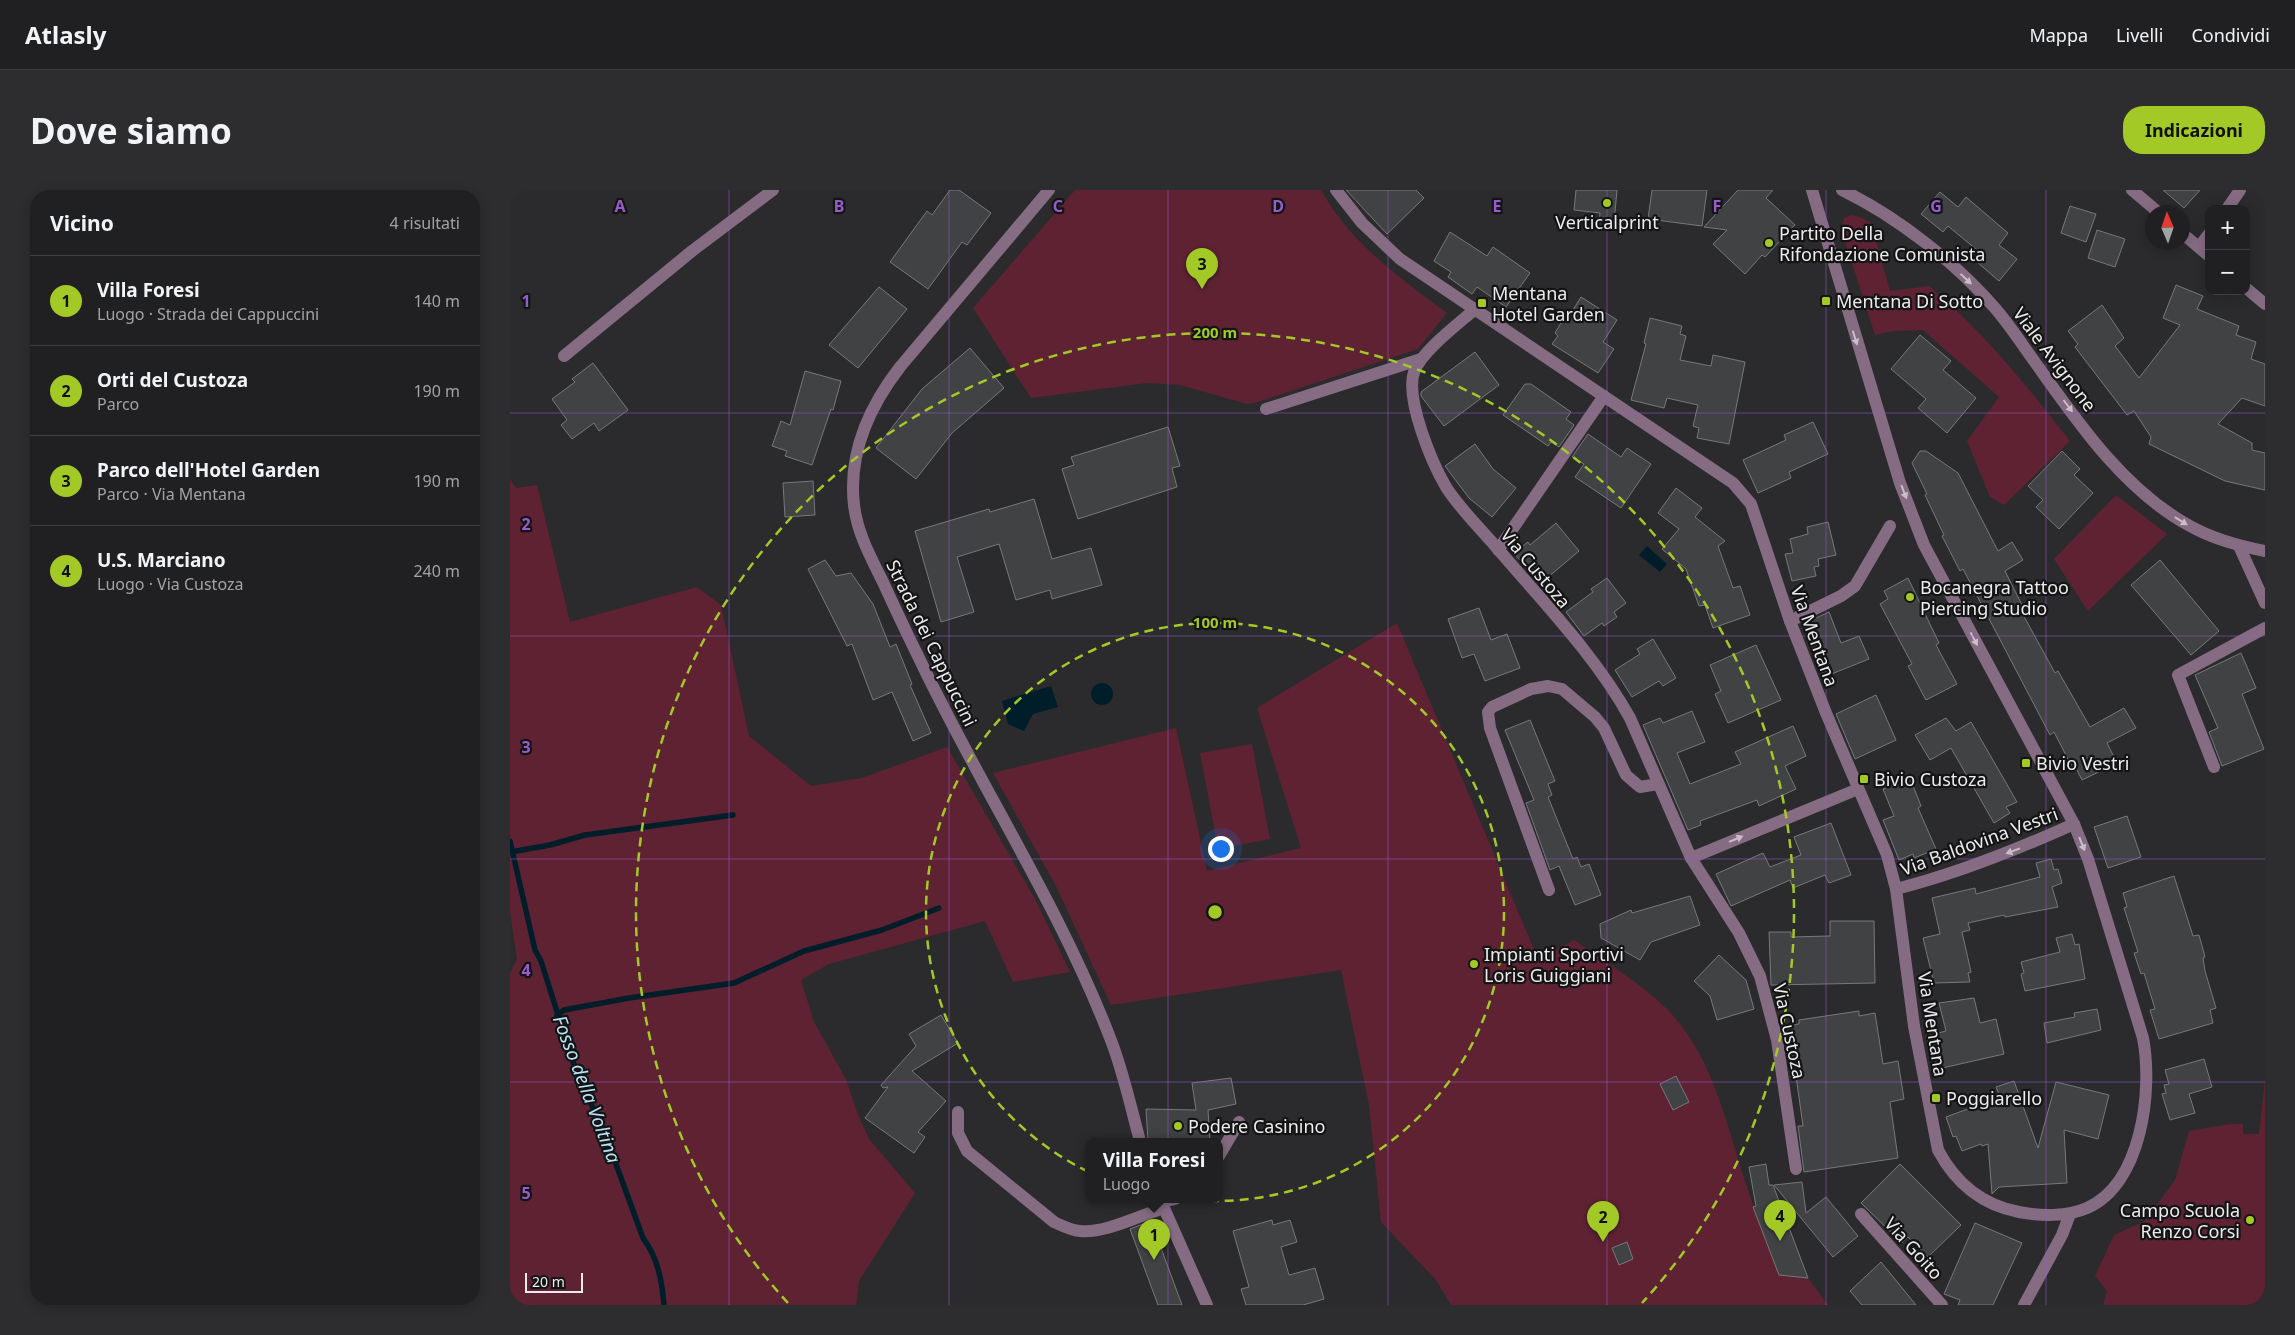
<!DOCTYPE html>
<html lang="it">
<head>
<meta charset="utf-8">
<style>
  :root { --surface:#202022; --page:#2d2d2f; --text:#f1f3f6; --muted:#a2a3a5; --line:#3d3e40; --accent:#a3c926 }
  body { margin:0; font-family:"Noto Sans",sans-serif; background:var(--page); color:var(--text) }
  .controls { position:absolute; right:15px; top:15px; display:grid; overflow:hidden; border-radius:10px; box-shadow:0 2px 12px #0003 }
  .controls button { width:45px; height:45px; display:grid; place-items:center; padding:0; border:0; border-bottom:1px solid var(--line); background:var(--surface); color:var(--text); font:25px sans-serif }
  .compass { position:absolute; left:1635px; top:15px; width:45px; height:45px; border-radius:50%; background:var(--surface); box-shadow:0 2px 12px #0003; rotate:358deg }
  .scale { position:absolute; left:15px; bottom:12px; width:58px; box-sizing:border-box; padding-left:5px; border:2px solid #ececee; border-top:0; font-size:14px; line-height:18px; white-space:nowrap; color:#ececee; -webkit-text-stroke:4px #141415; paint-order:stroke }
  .you { position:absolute; left:710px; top:658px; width:18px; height:18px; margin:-12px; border:4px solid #fff; border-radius:50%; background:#1a73e8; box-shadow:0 0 0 8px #1a73e833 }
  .badge { display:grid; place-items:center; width:32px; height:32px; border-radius:50%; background:var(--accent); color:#111; font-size:16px; font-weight:700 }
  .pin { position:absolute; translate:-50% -41px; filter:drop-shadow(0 1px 2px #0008) }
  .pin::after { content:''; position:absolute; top:26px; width:18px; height:15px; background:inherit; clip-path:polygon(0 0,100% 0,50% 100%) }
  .popup { position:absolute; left:575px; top:948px; width:138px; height:65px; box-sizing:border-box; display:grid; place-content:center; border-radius:10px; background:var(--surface); filter:drop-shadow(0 1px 4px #0005); font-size:16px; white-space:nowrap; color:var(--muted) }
  .popup b { font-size:19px; color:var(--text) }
  .popup::after { content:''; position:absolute; left:50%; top:100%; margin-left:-10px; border:10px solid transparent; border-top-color:var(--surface) }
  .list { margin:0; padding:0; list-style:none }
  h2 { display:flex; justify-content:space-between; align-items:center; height:65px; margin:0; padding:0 20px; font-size:21px }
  h2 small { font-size:16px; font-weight:400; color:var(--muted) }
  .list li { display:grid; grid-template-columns:32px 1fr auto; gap:15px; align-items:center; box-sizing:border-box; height:90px; padding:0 20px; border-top:1px solid var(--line) }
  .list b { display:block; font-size:19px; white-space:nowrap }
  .list p { margin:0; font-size:16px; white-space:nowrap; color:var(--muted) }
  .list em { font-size:16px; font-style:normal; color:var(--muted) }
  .map { position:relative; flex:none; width:1755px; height:1115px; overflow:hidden; border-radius:20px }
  header { display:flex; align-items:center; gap:30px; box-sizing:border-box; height:70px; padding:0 25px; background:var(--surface); border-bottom:1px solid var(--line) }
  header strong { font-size:24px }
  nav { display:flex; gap:28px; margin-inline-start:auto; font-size:18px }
  .intro { display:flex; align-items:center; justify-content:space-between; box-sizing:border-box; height:120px; padding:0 30px }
  h1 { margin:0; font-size:35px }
  .button { padding:12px 22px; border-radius:20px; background:var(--accent); color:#111; font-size:18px; font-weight:700 }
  main { display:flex; gap:30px; padding:0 30px }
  aside { flex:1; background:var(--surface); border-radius:20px; box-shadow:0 2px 12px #0003 }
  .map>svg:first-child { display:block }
  .green { fill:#5e2233 }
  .water { fill:#001e2a }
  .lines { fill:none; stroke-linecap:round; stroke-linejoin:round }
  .stream { stroke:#001e2a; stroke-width:5.5 }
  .building { fill:#414244; stroke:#77787b }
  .minor { stroke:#866c83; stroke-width:12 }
  .oneway { fill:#c8bfc9 }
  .grid { fill:none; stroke:#975ccb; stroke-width:1; stroke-opacity:0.55 }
  .ring { fill:none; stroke:#a3c926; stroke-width:2.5; stroke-dasharray:9 6 }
  .poi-dot { fill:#a3c926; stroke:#141415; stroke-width:2 }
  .labels { text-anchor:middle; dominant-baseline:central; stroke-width:4.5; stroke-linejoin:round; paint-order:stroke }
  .poi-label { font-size:18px; fill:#ececee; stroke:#141415; text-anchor:start }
  .street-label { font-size:18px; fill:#ececee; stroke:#141415 }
  .water-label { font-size:19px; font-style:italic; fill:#b6e3f7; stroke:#141415 }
  .grid-label { font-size:16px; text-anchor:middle; font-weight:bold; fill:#975ccb; stroke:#141415; stroke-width:4.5; stroke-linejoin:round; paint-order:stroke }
  .centre { fill:#a3c926; stroke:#141415; stroke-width:2.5 }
  .ring-label { font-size:15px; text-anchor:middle; font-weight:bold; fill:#a3c926; stroke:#141415; stroke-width:4.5; stroke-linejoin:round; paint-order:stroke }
</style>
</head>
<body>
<header>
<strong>Atlasly</strong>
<nav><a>Mappa</a><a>Livelli</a><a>Condividi</a></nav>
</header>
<div class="intro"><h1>Dove siamo</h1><a class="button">Indicazioni</a></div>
<main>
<aside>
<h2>Vicino<small>4 risultati</small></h2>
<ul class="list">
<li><span class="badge">1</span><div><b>Villa Foresi</b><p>Luogo · Strada dei Cappuccini</p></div><em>140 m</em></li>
<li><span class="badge">2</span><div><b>Orti del Custoza</b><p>Parco</p></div><em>190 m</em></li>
<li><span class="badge">3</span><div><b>Parco dell'Hotel Garden</b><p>Parco · Via Mentana</p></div><em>190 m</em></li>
<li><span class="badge">4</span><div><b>U.S. Marciano</b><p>Luogo · Via Custoza</p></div><em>240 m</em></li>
</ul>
</aside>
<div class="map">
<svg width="1755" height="1115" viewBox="0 0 1755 1115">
  <rect width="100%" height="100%" fill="#2b2b2d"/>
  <g class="green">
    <path d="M565,0h246c30,54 78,87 126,123l-29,36 -160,53 -11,2 -67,-19 -33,-2 -116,15 -58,-90z"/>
    <path d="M1341,25l9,2 11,6 19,68 39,-5c54,45 97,99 141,155l-66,64 -14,-8 -23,-56 32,-44 -76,-67 -29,1 -19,4 -34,-106 3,-11z"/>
    <polygon points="0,289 6,298 27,295 60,432 187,397 211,415 239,546 301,596 352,588 437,557 525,709 560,782 503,792 475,731 319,774 291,790 304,832 336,889 348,925 359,949 405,1003 349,1091 346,1115 0,1115 0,783 7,769 0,722"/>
    <polygon points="1606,305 1657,344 1578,421 1544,369"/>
    <path d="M887,433l141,336 36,-19c31,22 65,42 92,68 44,44 59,109 77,167 11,34 23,67 36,100l29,3 20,27h-377l-15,-25 -55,-58 -12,-117 -28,-135 -230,35 -55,-119 -63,-113 183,-45 31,143 94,-23 -44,-140z"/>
    <polygon points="742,554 760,649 708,659 690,563"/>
    <polygon points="1755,889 1755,1115 1593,1115 1597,1101 1585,1086 1604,1045 1635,1031 1665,990 1679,941 1720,934 1733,934 1733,944 1749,944"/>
  </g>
  <g class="water">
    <polygon points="1137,356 1157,374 1150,382 1129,365"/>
    <circle cx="592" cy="504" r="11"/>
    <polygon points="541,496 548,517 523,524 514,541 498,534 492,511"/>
  </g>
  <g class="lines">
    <g class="stream">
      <path d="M0,651l25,109 6,11 38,120 22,42 42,115c15,20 19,43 21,67"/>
      <polyline points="1,662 40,655 75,645 223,625"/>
      <polyline points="47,825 54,820 119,808 224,793 294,761 372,740 429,718"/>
    </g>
  </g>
  <g class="building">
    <polygon points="440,0 449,0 481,23 457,55 452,52 418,99 380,72 417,21 422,25"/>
    <polygon points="836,0 906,0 914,8 877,44"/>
    <polygon points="1066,0 1107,0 1104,33 1089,32 1090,23 1064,20"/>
    <polygon points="1142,0 1197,0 1192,36 1138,29"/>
    <polygon points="1228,0 1263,0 1256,8 1285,35 1255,67 1252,65 1235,84 1203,54 1217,40 1194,37"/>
    <polygon points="1653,0 1690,0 1674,18"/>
    <polygon points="1430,2 1448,17 1456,7 1498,43 1489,55 1507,69 1489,91 1467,72 1473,65 1438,36 1433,42 1411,24"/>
    <polygon points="1560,16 1586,24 1576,52 1551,43"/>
    <polygon points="1587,40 1615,49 1605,77 1578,68"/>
    <polygon points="940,42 977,66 983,57 1020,83 996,117 967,97 962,104 938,87 941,82 924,71"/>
    <polygon points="1666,95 1693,106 1687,119 1729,136 1726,145 1746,152 1741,169 1755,174 1755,216 1732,208 1708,234 1742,253 1742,260 1755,263 1755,300 1715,291 1639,254 1641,247 1624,221 1617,225 1565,157 1568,154 1558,141 1592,115 1614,148 1605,156 1629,188 1670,135 1653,128"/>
    <polygon points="369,97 397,119 348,178 319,155"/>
    <polygon points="1071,107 1107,130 1093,152 1104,159 1088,183 1042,154 1048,146 1045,143 1055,126 1058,128"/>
    <polygon points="1140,128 1172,136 1170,144 1176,146 1170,170 1201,176 1203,165 1235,172 1219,254 1187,248 1189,238 1183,236 1188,215 1157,208 1154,218 1121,210 1136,154 1134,153"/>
    <polygon points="1410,145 1441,171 1433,180 1466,208 1437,243 1408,218 1416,209 1381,179"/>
    <polygon points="460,158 494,198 442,243 406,289 366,258 412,199"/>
    <polygon points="965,162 989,195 934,236 911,206 911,202"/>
    <polygon points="83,173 118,220 89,241 84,233 62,249 51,235 57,230 42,209 65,192 62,189"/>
    <polygon points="295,181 331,191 323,220 321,219 302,275 275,266 277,261 262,256 271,231 280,235"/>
    <polygon points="1015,194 1021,194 1061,222 1056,229 1064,235 1049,257 1041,252 1038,256 993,225"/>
    <polygon points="1303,232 1318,264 1279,282 1281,288 1248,303 1233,270 1276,250 1274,245"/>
    <polygon points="658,237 670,276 662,278 667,297 568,329 552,279 564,275 561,267"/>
    <polygon points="1078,244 1111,267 1117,258 1141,274 1111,318 1065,287 1074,274 1062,267"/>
    <polygon points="965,254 983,279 1006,298 982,327 959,308 935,276"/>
    <polygon points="1410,261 1416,261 1448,283 1488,361 1502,352 1513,370 1495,381 1514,419 1511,421 1545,483 1548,481 1580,537 1614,518 1626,538 1597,553 1607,573 1572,590 1564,574 1561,575 1544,542 1540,545 1453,379 1450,381 1432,346 1434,345 1415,305 1417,304 1402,273"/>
    <polygon points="1552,261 1570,279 1564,285 1583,303 1549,339 1526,317 1533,310 1518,296"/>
    <polygon points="303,291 305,325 275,327 273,293"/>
    <polygon points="1166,298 1192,318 1185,327 1215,351 1208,356 1223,398 1230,396 1240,425 1203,438 1195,415 1189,416 1176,379 1152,359 1169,339 1148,323"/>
    <polygon points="524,309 542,369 581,358 592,395 542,409 540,400 506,410 489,354 447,367 464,422 431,432 405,341 479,319 480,322"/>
    <polygon points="1318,332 1326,365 1308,369 1309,376 1304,377 1306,386 1282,391 1275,364 1283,363 1280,349 1298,344 1297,337"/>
    <polygon points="1046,333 1069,361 1030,394 1004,363 1018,352 1020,355"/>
    <polygon points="315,370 326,386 341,383 363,414 380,457 386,454 402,494 400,495 421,543 403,551 382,502 363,510 342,454 337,456 298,379"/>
    <polygon points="1650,370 1709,441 1681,465 1621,395"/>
    <polygon points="1097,388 1116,413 1104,422 1107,427 1094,436 1092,433 1074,446 1056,422 1083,402 1081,399"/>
    <polygon points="1398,388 1429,453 1426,455 1447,494 1416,510 1398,476 1402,474 1370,414 1378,409 1374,401"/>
    <polygon points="969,418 981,450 997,444 1010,478 975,491 964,464 952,468 938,429"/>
    <polygon points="1319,422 1331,453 1349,446 1359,469 1314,487 1293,434"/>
    <polygon points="1143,449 1166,488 1153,496 1149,491 1122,507 1105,480 1130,464 1127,459"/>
    <polygon points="1246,455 1271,510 1218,533 1205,504 1211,501 1200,475"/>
    <polygon points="1731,463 1746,498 1732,504 1754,559 1712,576 1699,542 1708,538 1685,485"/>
    <polygon points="1366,505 1386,550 1345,569 1326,524"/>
    <polygon points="1182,521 1195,552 1167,563 1180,594 1231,574 1225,562 1283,536 1296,566 1275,576 1286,599 1249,616 1247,610 1190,631 1191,635 1178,640 1133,535 1150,528 1153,533"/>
    <polygon points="1436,528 1446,541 1461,532 1507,612 1496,617 1500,623 1484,633 1441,558 1420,570 1405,545"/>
    <polygon points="1020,530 1045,591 1038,594 1042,605 1038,607 1063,669 1067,667 1071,677 1079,674 1091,705 1065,715 1049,676 1040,680 1016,613 1024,610 995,540"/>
    <polygon points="1400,588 1411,616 1408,618 1426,659 1404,668 1403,664 1389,670 1373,630 1384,626 1373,599"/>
    <polygon points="1617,626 1631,667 1598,678 1584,637"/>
    <polygon points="1321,633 1341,685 1319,693 1315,685 1283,698 1280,690 1221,716 1206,684 1253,663 1260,677 1291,665 1284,647"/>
    <polygon points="1541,669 1544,680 1548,679 1552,693 1542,697 1548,717 1495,727 1494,725 1458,733 1460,740 1452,742 1461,782 1458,783 1460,792 1424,793 1413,748 1430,744 1422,708 1465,698 1466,704 1530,687 1526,673"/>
    <polygon points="1664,686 1683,746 1689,745 1695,767 1693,768 1695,781 1706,818 1700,820 1703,833 1649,849 1640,820 1645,819 1634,783 1631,784 1624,763 1628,762 1614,718 1617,717 1613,703"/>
    <polygon points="1180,706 1190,735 1141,752 1130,770 1091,748 1090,734 1121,720 1122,723"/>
    <polygon points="1320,731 1364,731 1365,793 1261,795 1259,742 1281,742 1281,747 1320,746"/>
    <polygon points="1562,744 1565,755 1569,754 1575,789 1515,801 1511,784 1514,783 1511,772 1550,762 1546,748"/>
    <polygon points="1209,765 1236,790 1244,819 1207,830 1200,806 1184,791"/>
    <polygon points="1464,808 1470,833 1486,829 1494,864 1428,879 1416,846 1436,841 1429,813"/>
    <polygon points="1587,819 1591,840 1537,853 1534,833 1565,827 1564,823"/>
    <polygon points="1349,821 1349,826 1365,823 1373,874 1388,871 1394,909 1380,912 1388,968 1294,982 1288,936 1293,936 1286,886 1281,887 1274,836 1289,834 1289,830"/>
    <polygon points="431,825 448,853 402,881 436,911 408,942 415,947 404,963 355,928 378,897 373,898 371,895 406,856 399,844"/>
    <polygon points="1694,869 1702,897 1679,904 1685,923 1660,930 1652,904 1656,903 1654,895 1659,894 1655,880"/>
    <polygon points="1166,886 1179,912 1163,920 1150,894"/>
    <polygon points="721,888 726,914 698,920 700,951 638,951 636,919 686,920 682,893"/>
    <polygon points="1504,891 1528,958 1546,892 1599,905 1588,949 1554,940 1557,993 1489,997 1482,1004 1478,954 1472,956 1471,954 1452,961 1446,946 1443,947 1436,927 1490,907 1486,897"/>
    <polygon points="1256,974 1259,995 1263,995 1298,1088 1269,1085 1243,1017 1246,1016 1239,977"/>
    <polygon points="1390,974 1451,1035 1418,1067 1398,1047 1392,1053 1351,1013"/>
    <polygon points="1292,992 1296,1023 1316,1007 1348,1046 1323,1067 1264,995"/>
    <polygon points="762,1030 763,1035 780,1030 787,1052 771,1057 779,1085 805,1078 814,1109 793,1115 736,1115 731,1099 739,1097 723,1041"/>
    <polygon points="641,1031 672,1115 648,1115 620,1039"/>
    <polygon points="1465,1033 1512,1053 1483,1115 1448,1115 1450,1110 1434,1104"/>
    <polygon points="1117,1052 1123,1069 1109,1075 1102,1058"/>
    <polygon points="1371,1072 1406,1115 1352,1115 1340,1101"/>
  </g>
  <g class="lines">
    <g class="minor">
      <path d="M539,0l-149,177c-31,40 -52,86 -46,138 3,27 16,51 28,75 12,26 24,52 37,78 61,129 142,250 193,385 12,32 19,65 28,98"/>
      <path d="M826,0l26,33 38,36 333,224 18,21 39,117 36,92 61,142 9,34 18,137 24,124c18,34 44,55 81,62 21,4 48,5 68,-4 55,-24 66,-118 56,-170l-55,-179 -14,-35 -150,-279 -24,-62 -88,-293"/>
      <path d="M1332,0c54,26 113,72 152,117 16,18 29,39 43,58 42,59 88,126 153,161 23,13 49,20 75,25"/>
      <polyline points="1622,0 1648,22"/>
      <polyline points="1717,19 1730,0"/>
      <polyline points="1672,43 1699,66"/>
      <polyline points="1689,57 1699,44"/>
      <polyline points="1736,98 1755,114"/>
      <path d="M964,120c-17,15 -52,41 -60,62 -9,27 18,91 32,115 14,22 34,41 51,61 46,54 98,107 133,170l61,140 48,75 21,43 17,64 19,129"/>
      <polyline points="54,166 182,61 263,0"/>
      <polyline points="756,219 911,169"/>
      <polyline points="1729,356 1755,413"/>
      <polyline points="988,360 1094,206"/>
      <polyline points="1280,431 1331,406 1345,396 1380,336"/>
      <polyline points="1704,577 1668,485 1755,438"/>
      <polyline points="1181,668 1348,599"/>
      <path d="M1386,699c61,-15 120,-39 178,-65"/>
      <polyline points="1039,700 980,538 978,522 982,517 1021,499 1038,496 1052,499 1085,527 1094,538 1116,585 1130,597 1148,594"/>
      <path d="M448,922v21l9,18 87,71c9,4 16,8 26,9 24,3 61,-16 84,-23"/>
      <polyline points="709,966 729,932"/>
      <polyline points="650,1009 697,1115"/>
      <polyline points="652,1012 665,1009"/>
      <polyline points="1351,1024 1432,1115"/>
      <polyline points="1514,1115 1552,1045 1560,1024"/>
    </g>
  </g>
  <defs><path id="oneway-solid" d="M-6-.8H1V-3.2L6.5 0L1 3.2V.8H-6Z" transform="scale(1.25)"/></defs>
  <g class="oneway">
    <use href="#oneway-solid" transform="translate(1456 89) rotate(43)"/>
    <use href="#oneway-solid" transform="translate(1345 148) rotate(73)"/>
    <use href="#oneway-solid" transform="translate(1558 216) rotate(53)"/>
    <use href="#oneway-solid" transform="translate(1394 302) rotate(69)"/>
    <use href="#oneway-solid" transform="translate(1671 331) rotate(32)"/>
    <use href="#oneway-solid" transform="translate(1464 449) rotate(62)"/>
    <use href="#oneway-solid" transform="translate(1226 649) rotate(-23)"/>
    <use href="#oneway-solid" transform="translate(1572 654) rotate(68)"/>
    <use href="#oneway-solid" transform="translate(1503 661) rotate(160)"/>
  </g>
  <path class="grid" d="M219,0v1115M439,0v1115M658,0v1115M878,0v1115M1097,0v1115M1316,0v1115M1536,0v1115M0,223h1755M0,446h1755M0,669h1755M0,892h1755"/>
  <g class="ring">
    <circle cx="705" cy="722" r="289"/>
    <path d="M278 1113A579 579 0 1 1 1132 1113"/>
  </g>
  <g class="poi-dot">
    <circle cx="1097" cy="13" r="5"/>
    <circle cx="1259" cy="53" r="5"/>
    <rect x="1311" y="106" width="10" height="10" rx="2.5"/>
    <rect x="967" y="108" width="10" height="10" rx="2.5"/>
    <circle cx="1400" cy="407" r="5"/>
    <rect x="1511" y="568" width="10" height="10" rx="2.5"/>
    <rect x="1349" y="584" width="10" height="10" rx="2.5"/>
    <circle cx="964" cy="774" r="5"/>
    <rect x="1421" y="903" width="10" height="10" rx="2.5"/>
    <circle cx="668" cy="936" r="5"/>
    <circle cx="1740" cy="1030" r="5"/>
  </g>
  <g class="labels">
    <g class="poi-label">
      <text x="1097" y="32" text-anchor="middle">Verticalprint</text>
      <text x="1269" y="43">Partito Della<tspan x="1269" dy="21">Rifondazione Comunista</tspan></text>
      <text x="982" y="103">Mentana<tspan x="982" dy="21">Hotel Garden</tspan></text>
      <text x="1326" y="111">Mentana Di Sotto</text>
      <text x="1410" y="397">Bocanegra Tattoo<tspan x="1410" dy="21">Piercing Studio</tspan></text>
      <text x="1526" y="573">Bivio Vestri</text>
      <text x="1364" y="589">Bivio Custoza</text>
      <text x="974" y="764">Impianti Sportivi<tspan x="974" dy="21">Loris Guiggiani</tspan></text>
      <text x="1436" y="908">Poggiarello</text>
      <text x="678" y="936">Podere Casinino</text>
      <text x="1730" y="1020" text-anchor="end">Campo Scuola<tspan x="1730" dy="21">Renzo Corsi</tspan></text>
    </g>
    <g class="street-label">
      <text transform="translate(1545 169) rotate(53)">Viale Avignone</text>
      <text transform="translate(1026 378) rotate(50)">Via Custoza</text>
      <text transform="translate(1305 446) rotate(70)">Via Mentana</text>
      <text transform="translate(422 453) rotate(64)">Strada dei Cappuccini</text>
      <text transform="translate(1469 651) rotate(-20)">Via Baldovina Vestri</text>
      <text transform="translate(1423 834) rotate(81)">Via Mentana</text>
      <text transform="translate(1280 841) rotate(78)">Via Custoza</text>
      <text transform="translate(1404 1058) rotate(48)">Via Goito</text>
    </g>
    <g class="water-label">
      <text transform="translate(77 899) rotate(69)">Fosso della Voltina</text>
    </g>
  </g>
  <g class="grid-label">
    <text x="110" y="22">A</text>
    <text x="329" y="22">B</text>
    <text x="548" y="22">C</text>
    <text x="768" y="22">D</text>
    <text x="987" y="22">E</text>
    <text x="1207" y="22">F</text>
    <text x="1426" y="22">G</text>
    <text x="16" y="117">1</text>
    <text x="16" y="340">2</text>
    <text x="16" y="563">3</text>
    <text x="16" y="786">4</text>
    <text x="16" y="1009">5</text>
  </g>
  <circle cx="705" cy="722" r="8" class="centre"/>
  <g class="ring-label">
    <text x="705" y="148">200 m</text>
    <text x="705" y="438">100 m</text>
  </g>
</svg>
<div class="controls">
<button>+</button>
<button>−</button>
</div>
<svg class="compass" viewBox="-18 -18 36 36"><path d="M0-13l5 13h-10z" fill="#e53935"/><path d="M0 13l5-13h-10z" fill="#a2a3a5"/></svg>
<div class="scale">20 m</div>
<div class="you"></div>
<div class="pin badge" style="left:644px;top:1070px">1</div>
<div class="popup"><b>Villa Foresi</b>Luogo</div>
<div class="pin badge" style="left:1093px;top:1052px">2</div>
<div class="pin badge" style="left:692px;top:99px">3</div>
<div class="pin badge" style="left:1270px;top:1051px">4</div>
</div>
</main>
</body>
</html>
